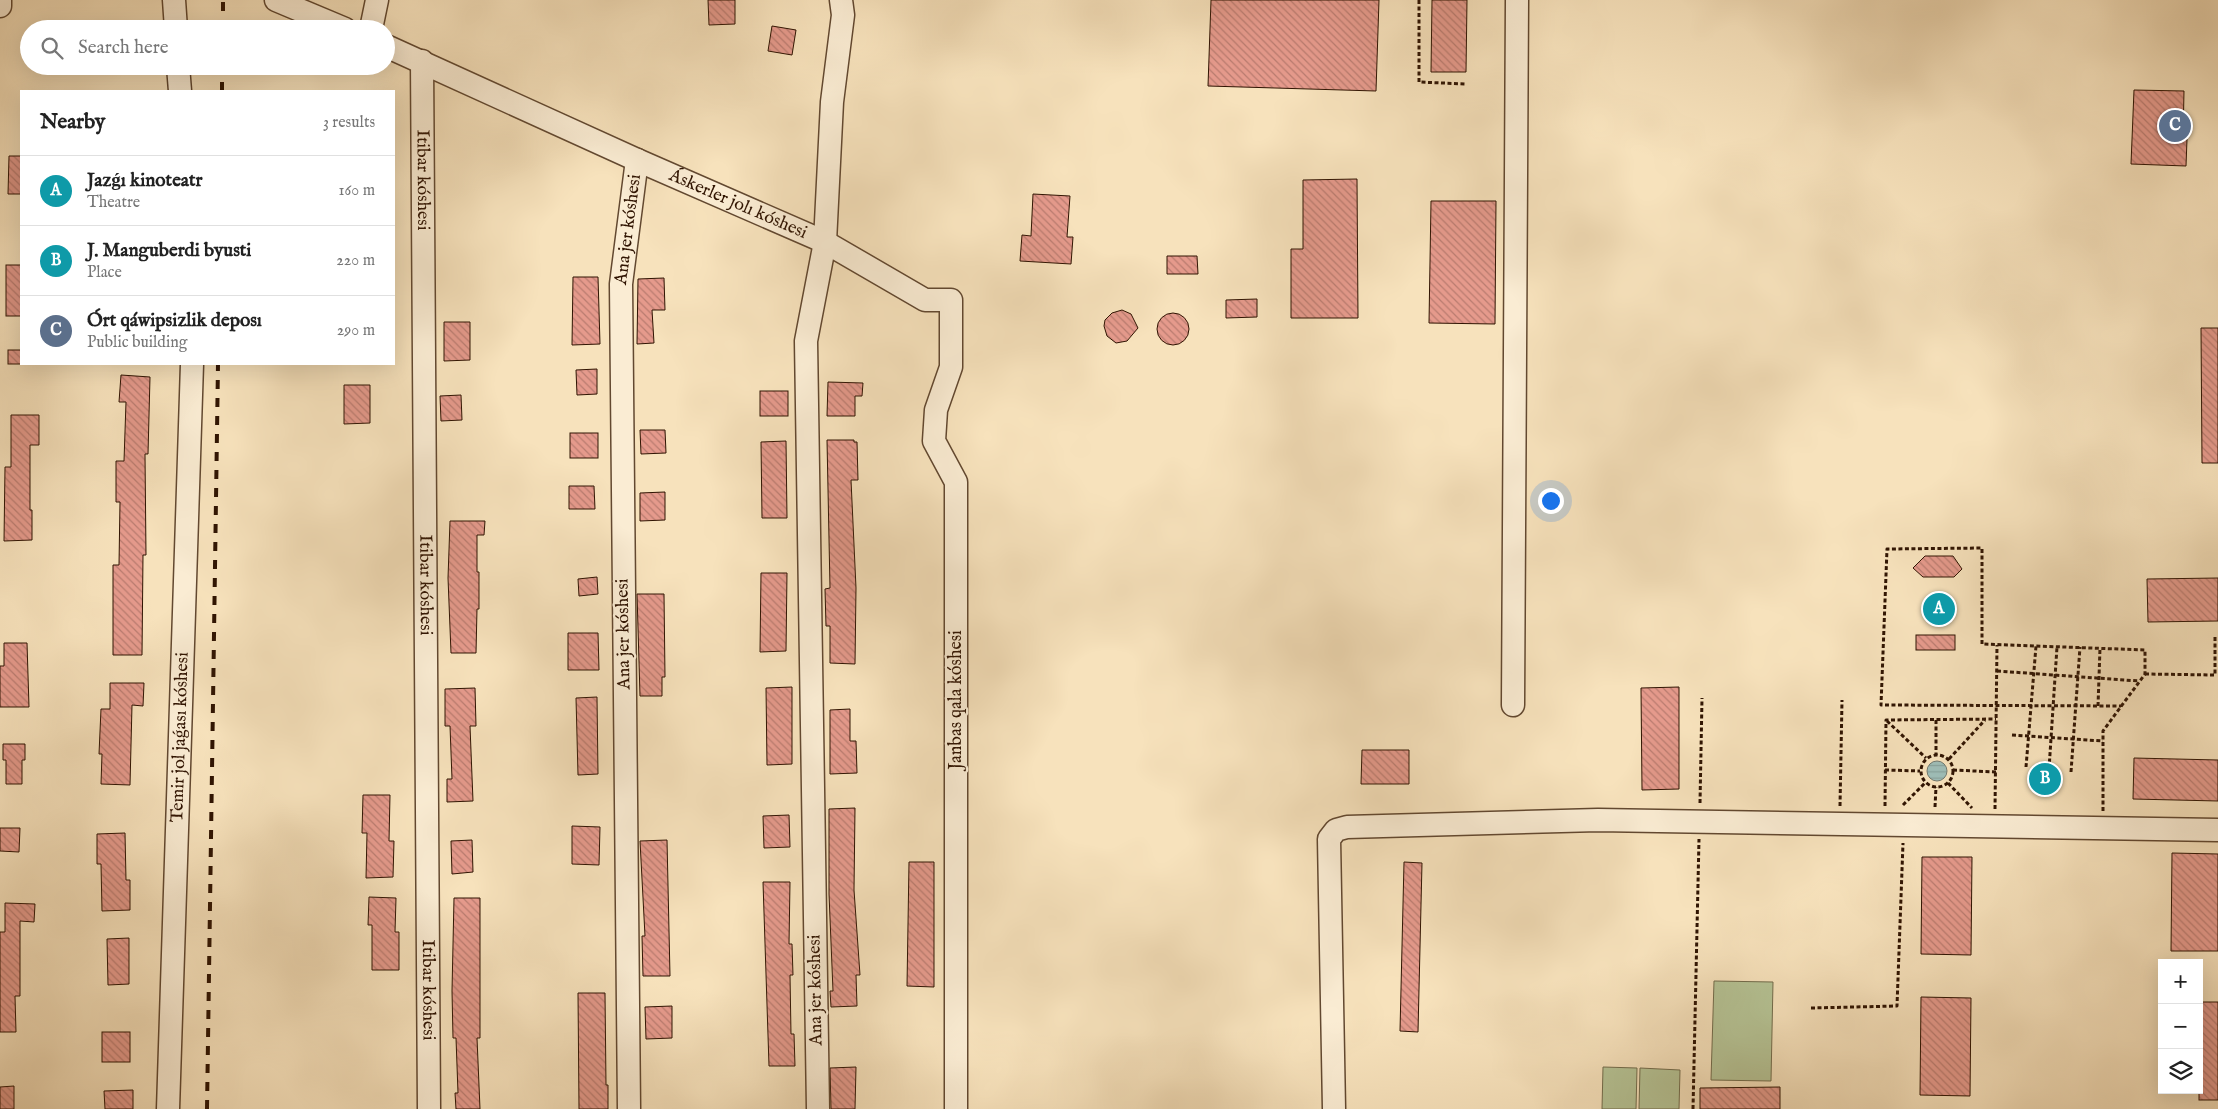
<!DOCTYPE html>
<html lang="en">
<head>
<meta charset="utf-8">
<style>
  :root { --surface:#fff; --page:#f2f2f2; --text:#222; --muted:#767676; --line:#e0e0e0; --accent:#d93025 }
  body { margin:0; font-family:"IM FELL English",serif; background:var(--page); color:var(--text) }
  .controls { position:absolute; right:15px; bottom:15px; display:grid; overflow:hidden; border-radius:0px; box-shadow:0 5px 20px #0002 }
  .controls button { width:45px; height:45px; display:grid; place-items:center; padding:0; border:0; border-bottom:1px solid var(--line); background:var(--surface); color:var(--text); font:25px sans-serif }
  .you { position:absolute; left:1550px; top:500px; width:18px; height:18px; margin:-12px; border:4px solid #fff; border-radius:50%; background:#1a73e8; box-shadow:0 0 0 8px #1a73e833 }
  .badge { display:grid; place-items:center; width:32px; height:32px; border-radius:50%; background:var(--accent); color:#fff; font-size:16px; font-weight:700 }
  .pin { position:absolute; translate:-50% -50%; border:2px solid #fff; box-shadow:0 1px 5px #0006 }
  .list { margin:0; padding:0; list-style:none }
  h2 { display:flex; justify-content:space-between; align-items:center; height:65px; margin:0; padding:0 20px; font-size:21px }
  h2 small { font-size:16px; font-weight:400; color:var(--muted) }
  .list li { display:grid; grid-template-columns:32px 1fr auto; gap:15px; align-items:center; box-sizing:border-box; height:70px; padding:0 20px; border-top:1px solid var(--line) }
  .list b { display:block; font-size:19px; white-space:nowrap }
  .list p { margin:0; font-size:16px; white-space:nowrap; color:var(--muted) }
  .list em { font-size:16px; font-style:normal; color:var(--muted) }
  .icon { flex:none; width:28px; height:28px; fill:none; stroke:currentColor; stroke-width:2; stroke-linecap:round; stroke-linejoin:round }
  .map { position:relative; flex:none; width:2218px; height:1109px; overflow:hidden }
  .search { position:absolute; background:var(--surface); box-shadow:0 5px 20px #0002; left:20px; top:20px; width:375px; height:55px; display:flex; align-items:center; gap:12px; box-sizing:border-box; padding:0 18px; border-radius:28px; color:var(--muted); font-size:19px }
  .panel { position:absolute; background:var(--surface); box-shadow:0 5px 20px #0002; left:20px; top:90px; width:375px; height:275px; border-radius:0px }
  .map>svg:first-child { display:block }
  .pitch { fill:#b6c496; stroke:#736c4c }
  .water { fill:url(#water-rules); stroke:#72796f }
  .building { fill:url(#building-back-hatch); stroke:#301402 }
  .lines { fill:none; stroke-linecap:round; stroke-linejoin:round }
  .minor-casing { stroke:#624830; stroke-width:25 }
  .path { stroke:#301402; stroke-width:3; stroke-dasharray:4 2.5; stroke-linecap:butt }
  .minor { stroke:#faecd3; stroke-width:22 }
  .rail { stroke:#301402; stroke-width:4; stroke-dasharray:9 9; stroke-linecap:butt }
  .labels { text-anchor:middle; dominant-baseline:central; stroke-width:4.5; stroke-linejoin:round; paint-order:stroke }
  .street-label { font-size:18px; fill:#301402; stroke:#faecd3 }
</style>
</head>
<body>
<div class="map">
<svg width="2218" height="1109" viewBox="0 0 2218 1109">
  <defs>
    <pattern id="water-rules" width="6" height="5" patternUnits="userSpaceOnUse" patternTransform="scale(1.25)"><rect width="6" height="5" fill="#9ebdb7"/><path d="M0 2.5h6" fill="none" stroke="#88a29c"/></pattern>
    <pattern id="building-back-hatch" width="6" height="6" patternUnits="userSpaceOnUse" patternTransform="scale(1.25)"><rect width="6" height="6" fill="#e59a8c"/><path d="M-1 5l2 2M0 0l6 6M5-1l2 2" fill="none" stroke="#ba7c70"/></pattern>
  </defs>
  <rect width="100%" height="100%" fill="#f7e2bc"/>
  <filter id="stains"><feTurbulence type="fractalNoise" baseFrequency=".004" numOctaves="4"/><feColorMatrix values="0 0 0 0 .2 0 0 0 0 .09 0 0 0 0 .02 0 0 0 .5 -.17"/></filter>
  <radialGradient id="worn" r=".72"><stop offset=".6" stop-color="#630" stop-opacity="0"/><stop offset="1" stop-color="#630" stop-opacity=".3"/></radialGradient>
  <g class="pitch">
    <polygon points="1714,981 1773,982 1771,1081 1711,1080"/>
    <polygon points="1603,1067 1637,1068 1636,1109 1602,1109"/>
    <polygon points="1640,1068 1680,1070 1679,1109 1639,1109"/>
  </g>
  <circle class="water" cx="1937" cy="771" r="10"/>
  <g class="building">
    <polygon points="708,0 735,0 735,24 709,25"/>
    <polygon points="1211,0 1379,0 1376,91 1208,86"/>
    <polygon points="1432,0 1467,0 1466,72 1431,72"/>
    <polygon points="772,26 796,30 792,55 768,51"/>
    <polygon points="2134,90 2184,91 2183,139 2187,139 2186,166 2131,164"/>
    <polygon points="9,156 21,156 21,194 8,194"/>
    <polygon points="1357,179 1358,318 1291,318 1291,249 1303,249 1303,180"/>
    <polygon points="1033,194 1070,196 1067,237 1073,237 1071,264 1020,261 1022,235 1031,236"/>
    <polygon points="1431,201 1496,201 1495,324 1429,323"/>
    <polygon points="1167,256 1197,256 1198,274 1167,274"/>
    <rect x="6" y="265" width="15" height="51"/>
    <polygon points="573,277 598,277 600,344 572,345"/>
    <polygon points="664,278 665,310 652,310 654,343 637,344 638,279"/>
    <polygon points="1257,299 1257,317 1226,318 1226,300"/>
    <polygon points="1122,310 1131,314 1138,328 1127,341 1116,343 1107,336 1104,326 1105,320 1112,313"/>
    <circle cx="1173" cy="329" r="16"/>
    <polygon points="444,322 470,322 470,360 444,361"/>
    <polygon points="2201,328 2218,328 2218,463 2202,463"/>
    <rect x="8" y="350" width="13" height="14"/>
    <polygon points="597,369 597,394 577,395 576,370"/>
    <polygon points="121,375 150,377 148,454 145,454 146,555 143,555 142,655 113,655 113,565 119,565 120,502 116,502 116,461 124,461 126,402 119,402"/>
    <polygon points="828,382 863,383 862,396 855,396 855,416 827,416"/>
    <polygon points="344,385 370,385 370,423 344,424"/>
    <rect x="760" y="391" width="28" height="25"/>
    <polygon points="461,395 462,420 441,421 440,396"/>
    <polygon points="11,415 39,415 39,445 30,445 30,510 32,510 32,540 4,541 5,467 11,467"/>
    <polygon points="640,430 665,430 666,453 641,454"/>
    <rect x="570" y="433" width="28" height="25"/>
    <polygon points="827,440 854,440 854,442 857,442 858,480 851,480 856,588 855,664 830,663 830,626 826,626 825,589 830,588"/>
    <polygon points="786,441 787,518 762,518 761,442"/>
    <polygon points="569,486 594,486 595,509 569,509"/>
    <polygon points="665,492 665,520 640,521 640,493"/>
    <polygon points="450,521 485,521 484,535 477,535 477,572 479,572 479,609 477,609 476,653 451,653 448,578"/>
    <polygon points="1925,556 1953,556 1962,569 1954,577 1923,577 1913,568"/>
    <polygon points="761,573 787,573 786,651 760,652"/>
    <polygon points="597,577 598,594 579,596 578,579"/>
    <polygon points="2218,578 2218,621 2148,622 2147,579"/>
    <polygon points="637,594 664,594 665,677 662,677 662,696 640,696"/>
    <polygon points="568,633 598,633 599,670 568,670"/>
    <rect x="1916" y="635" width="39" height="15"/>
    <polygon points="4,643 27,643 29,707 0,707 0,666 4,666"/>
    <polygon points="110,683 144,683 143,706 132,705 130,785 101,784 102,754 99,754 101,709 110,709"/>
    <polygon points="792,687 792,764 767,765 766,688"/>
    <polygon points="1679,687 1679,789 1642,790 1641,688"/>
    <polygon points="475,688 476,726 470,726 473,801 447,802 447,779 452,779 450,726 445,726 445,689"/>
    <polygon points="597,697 598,774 578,775 576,698"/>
    <polygon points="850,709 850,741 856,741 857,773 830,774 830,710"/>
    <polygon points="3,744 25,744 25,760 22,760 22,784 6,784 6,760 3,760"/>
    <polygon points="1362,750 1409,750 1409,784 1361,784"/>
    <polygon points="2134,758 2218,760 2218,801 2133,799"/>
    <polygon points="363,795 390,795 389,841 394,841 393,877 366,878 367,833 362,833"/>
    <polygon points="855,808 854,890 860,975 856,975 857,1006 831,1007 830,991 833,991 829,894 829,809"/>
    <polygon points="789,815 790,847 764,848 763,816"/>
    <polygon points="572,826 600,827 599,865 572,864"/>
    <polygon points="0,828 20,828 19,852 0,851"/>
    <polygon points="125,833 126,880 130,880 130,910 102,911 101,864 97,864 97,834"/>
    <polygon points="472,840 473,872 452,874 451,841"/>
    <polygon points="667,840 670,976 643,976 642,936 645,936 640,841"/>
    <polygon points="2172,853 2218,854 2218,951 2171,951"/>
    <polygon points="1922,857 1972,857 1971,955 1921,954"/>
    <polygon points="909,862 934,862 934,987 907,986"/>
    <polygon points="1404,862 1422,863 1418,1032 1400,1031"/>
    <polygon points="763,882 790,882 789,944 792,944 793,975 790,975 791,1034 794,1034 795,1066 769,1066"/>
    <polygon points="369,897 396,898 395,932 399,932 399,970 372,970 372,925 368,925"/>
    <polygon points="454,898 480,898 480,1038 477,1038 480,1109 456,1109 455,1093 458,1093 456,1038 453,1038 452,991"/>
    <polygon points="5,903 35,904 34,922 20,921 20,996 15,996 16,1032 0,1032 0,932 5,932"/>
    <polygon points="129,938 129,984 108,985 107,939"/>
    <polygon points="578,993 605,993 606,1085 608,1085 608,1109 579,1109"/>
    <polygon points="1921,997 1971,998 1970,1096 1920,1095"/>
    <rect x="2199" y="1002" width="19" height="98"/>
    <polygon points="672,1006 672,1038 646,1039 645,1007"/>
    <rect x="102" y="1032" width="28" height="30"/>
    <polygon points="856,1067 855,1109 831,1109 830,1068"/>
    <polygon points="14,1086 14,1109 0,1109 0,1087"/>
    <polygon points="1780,1087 1780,1109 1700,1109 1700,1088"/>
    <polygon points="133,1090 133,1109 105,1109 104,1091"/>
  </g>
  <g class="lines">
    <g class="minor-casing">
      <g id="minor">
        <polyline points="174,0 176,29"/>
        <polyline points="276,0 345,29"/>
        <polyline points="0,6 0,0"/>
        <polyline points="371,29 377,0"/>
        <path id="s1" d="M386,46l251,114 188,82 100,58h26v67l-15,43 -2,31 22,41v627"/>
        <path id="s2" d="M422,61l7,1048"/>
        <polyline points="178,66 180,91"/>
        <polyline points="1513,705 1517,0"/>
        <path id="s3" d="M168,1109l24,-745"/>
        <path id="s4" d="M629,1109l-8,-825 16,-124"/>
        <polyline points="818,1109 806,341 825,242 832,102 843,15 841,0"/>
        <polyline points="1334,1109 1329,839 1336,830 1347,827 1598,820 2218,830"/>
      </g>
    </g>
    <g class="path">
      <polyline points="1419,0 1419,82 1466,84"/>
      <polyline points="1997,671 2139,681"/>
      <polyline points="2145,674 2215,675 2215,635"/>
      <polyline points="2098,706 2100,648"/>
      <polyline points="1936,720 1936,755"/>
      <polyline points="1887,721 1926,758"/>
      <polyline points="2012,735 2103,741"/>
      <circle cx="1937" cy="771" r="16"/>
      <polyline points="1949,759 1985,720"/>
      <polyline points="2026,767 2036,646"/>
      <polyline points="2049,769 2057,647"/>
      <polyline points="1885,770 1920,771"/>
      <polyline points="1953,770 1996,772"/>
      <polyline points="2071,772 2080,647"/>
      <polyline points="1948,783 1972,808"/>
      <polyline points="1700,803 1702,698"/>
      <polyline points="1903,805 1925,783"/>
      <polyline points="1840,806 1842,700"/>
      <polyline points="1885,806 1886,720 1996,719"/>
      <polyline points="1935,807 1936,787"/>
      <polyline points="1995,809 1997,645"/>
      <polyline points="2103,811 2103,731 2145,674 2145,650 1982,644 1982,548 1887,549 1881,705 2121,706"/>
      <polyline points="1811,1008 1897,1006 1903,843"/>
      <polyline points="1693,1109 1699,839"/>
    </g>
    <use href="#minor" class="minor"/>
    <g class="rail">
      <polyline points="223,29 223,0"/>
      <polyline points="222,91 222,66"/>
      <polyline points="207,1109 218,364"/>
    </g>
  </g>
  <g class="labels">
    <g class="street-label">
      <text stroke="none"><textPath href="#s2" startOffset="119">Itibar kóshesi</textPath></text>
      <text stroke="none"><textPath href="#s1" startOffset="386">Áskerler jolı kóshesi</textPath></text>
      <text stroke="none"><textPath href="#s4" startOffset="880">Ana jer kóshesi</textPath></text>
      <text stroke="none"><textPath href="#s2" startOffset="524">Itibar kóshesi</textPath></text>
      <text transform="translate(624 634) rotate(-91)">Ana jer kóshesi</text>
      <text transform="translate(956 700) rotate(-90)">Janbas qala kóshesi</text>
      <text stroke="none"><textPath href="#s3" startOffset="372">Temir jol jaǵası kóshesi</textPath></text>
      <text stroke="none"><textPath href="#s2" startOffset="929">Itibar kóshesi</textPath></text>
      <text transform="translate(816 990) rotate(-91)">Ana jer kóshesi</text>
    </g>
  </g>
  <rect width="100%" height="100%" filter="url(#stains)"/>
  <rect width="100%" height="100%" fill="url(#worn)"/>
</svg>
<div class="controls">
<button>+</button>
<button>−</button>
<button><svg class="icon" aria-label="layers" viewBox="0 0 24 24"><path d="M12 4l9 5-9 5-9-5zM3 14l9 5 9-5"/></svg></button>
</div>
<div class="you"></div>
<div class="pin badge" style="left:1939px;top:609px;background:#0f9aa8">A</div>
<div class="pin badge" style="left:2045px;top:779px;background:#0f9aa8">B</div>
<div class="pin badge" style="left:2175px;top:126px;background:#5c6f8a">C</div>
<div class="search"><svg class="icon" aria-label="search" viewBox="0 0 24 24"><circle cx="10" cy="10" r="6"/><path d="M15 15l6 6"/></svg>Search here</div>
<section class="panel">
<h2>Nearby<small>3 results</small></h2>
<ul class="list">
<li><span class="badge" style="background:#0f9aa8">A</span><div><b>Jazǵı kinoteatr</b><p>Theatre</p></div><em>160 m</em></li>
<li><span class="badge" style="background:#0f9aa8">B</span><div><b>J. Manguberdi byusti</b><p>Place</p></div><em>220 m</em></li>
<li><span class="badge" style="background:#5c6f8a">C</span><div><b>Órt qáwipsizlik deposı</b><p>Public building</p></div><em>290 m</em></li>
</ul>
</section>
</div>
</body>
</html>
